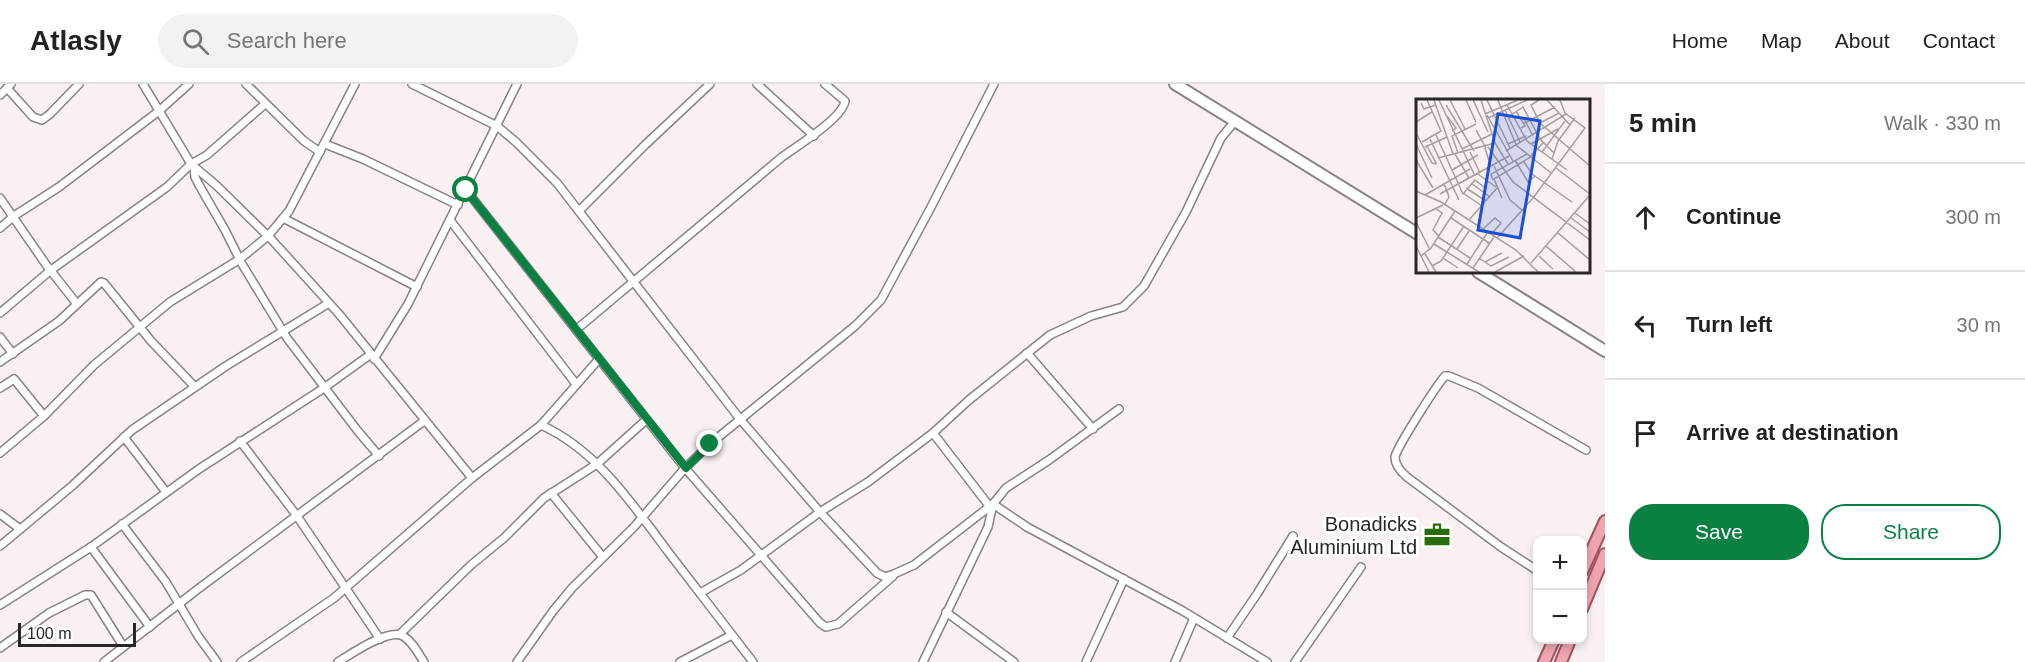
<!DOCTYPE html>
<html lang="en">
<head>
<meta charset="utf-8">
<style>
  :root { --surface:#fff; --page:#f2f2f2; --text:#222; --muted:#767676; --line:#e0e0e0; --accent:#0b8043 }
  body { margin:0; font-family:Arial,sans-serif; background:var(--page); color:var(--text) }
  .controls { position:absolute; right:18px; bottom:18px; display:grid; overflow:hidden; border-radius:12px; box-shadow:0 3px 9px #0003 }
  .controls button { width:54px; height:54px; display:grid; place-items:center; padding:0; border:0; border-bottom:2px solid var(--line); background:var(--surface); color:var(--text); font:30px sans-serif }
  .scale { position:absolute; left:18px; bottom:15px; width:118px; box-sizing:border-box; padding-left:6px; border:3px solid #292626; border-top:0; font-size:16px; line-height:21px; white-space:nowrap; color:#292626; -webkit-text-stroke:4px #fff; paint-order:stroke }
  .stop { position:absolute; width:18px; height:18px; margin:-14px; border:4px solid #0b8043; border-radius:50%; background:#fff }
  .stop.end { background:#0b8043; border-color:#fff; box-shadow:0 2px 6px #0008 }
  .list { margin:0; padding:0; list-style:none }
  h2 { display:flex; justify-content:space-between; align-items:center; height:78px; margin:0; padding:0 24px; font-size:26px }
  h2 small { font-size:20px; font-weight:400; color:var(--muted) }
  .list li { display:grid; grid-template-columns:39px 1fr auto; gap:18px; align-items:center; box-sizing:border-box; height:108px; padding:0 24px; border-top:2px solid var(--line) }
  .list b { display:block; font-size:22px; white-space:nowrap }
  .list em { font-size:20px; font-style:normal; color:var(--muted) }
  .actions { display:flex; gap:12px; padding:18px 24px }
  .actions a { flex:1; padding:14px 0; border:2px solid var(--accent); border-radius:24px; text-align:center; font-size:21px; color:var(--accent) }
  .actions .main { background:var(--accent); color:#fff }
  .icon { flex:none; width:33px; height:33px; fill:none; stroke:currentColor; stroke-width:2; stroke-linecap:round; stroke-linejoin:round }
  .map { position:relative; flex:none; width:1605px; height:578px; overflow:hidden }
  header { display:flex; align-items:center; gap:36px; box-sizing:border-box; height:84px; padding:0 30px; background:var(--surface); border-bottom:2px solid var(--line) }
  header strong { font-size:28px }
  nav { display:flex; gap:33px; margin-inline-start:auto; font-size:21px }
  .search { width:420px; height:54px; background:var(--page); display:flex; align-items:center; gap:15px; box-sizing:border-box; padding:0 21px; border-radius:33px; color:var(--muted); font-size:22px }
  main { display:flex }
  aside { flex:1; background:var(--surface) }
  .map>svg:first-child { display:block }
  .lines { fill:none; stroke-linecap:round; stroke-linejoin:round }
  .street-casing { stroke:#898283; stroke-width:10 }
  .secondary-casing { stroke:#898283; stroke-width:14 }
  .primary-casing { stroke:#a1525e; stroke-width:14 }
  .street { stroke:#fff; stroke-width:7 }
  .secondary { stroke:#fff; stroke-width:10 }
  .primary { stroke:#eda5b0; stroke-width:10 }
  .route { stroke:#0b8043; stroke-width:8 }
  .labels { text-anchor:middle; dominant-baseline:central; stroke-width:6; stroke-linejoin:round; paint-order:stroke }
  .poi-label { font-size:20px; fill:#292626; stroke:#fff; text-anchor:end }
  .inset-road { fill:none; stroke:#a59fa0; stroke-width:1.5 }
  .view { fill:#1d4ed8; fill-opacity:0.15; stroke:#1d4ed8; stroke-width:3 }
  .inset-edge { fill:none; stroke:#292626; stroke-width:3 }
</style>
</head>
<body>
<header>
<strong>Atlasly</strong>
<div class="search"><svg class="icon" aria-label="search" viewBox="0 0 24 24"><circle cx="10" cy="10" r="6"/><path d="M15 15l6 6"/></svg>Search here</div>
<nav><a>Home</a><a>Map</a><a>About</a><a>Contact</a></nav>
</header>
<main>
<div class="map">
<svg width="1605" height="578" viewBox="0 0 1605 578">
  <rect width="100%" height="100%" fill="#f8f0f1"/>
  <g class="lines">
    <g class="street-casing">
      <g id="street">
        <polyline points="143,0 191,80 216,101 272,156 339,230 472,394"/>
        <polyline points="246,0 304,57 320,68"/>
        <polyline points="412,0 497,42 516,58 557,99 740,335 820,428 877,489 885,493 894,490 914,481 993,420 1006,404 1049,376 1119,325"/>
        <polyline points="757,0 814,52"/>
        <polyline points="7,4 33,33 42,36 50,30 79,0"/>
        <polyline points="0,11 11,0"/>
        <polyline points="325,60 363,75 458,121"/>
        <polyline points="194,83 195,93 199,101 225,146 242,180 287,254 357,346 379,372"/>
        <polyline points="466,106 685,384 820,539 826,543 838,540 893,492"/>
        <polyline points="0,114 47,182 77,220"/>
        <polyline points="579,127 645,61 710,0"/>
        <polyline points="283,134 417,203"/>
        <polyline points="450,136 576,300"/>
        <polyline points="0,144 14,132 59,103 159,27 189,0"/>
        <polyline points="0,229 51,186 167,103 191,80 207,71 265,20"/>
        <path d="M577,245l205,-172c15,-11 61,-39 63,-56l-20,-17"/>
        <polyline points="0,253 13,270"/>
        <polyline points="1027,269 1093,345"/>
        <polyline points="374,275 408,220 517,0"/>
        <polyline points="0,278 59,237 101,198 104,199 151,257 195,303"/>
        <polyline points="0,304 14,295 44,332"/>
        <path d="M541,341c56,25 92,80 128,128 28,36 56,73 84,109"/>
        <polyline points="933,349 990,423"/>
        <polyline points="124,353 166,408"/>
        <polyline points="240,357 297,432 380,555"/>
        <polyline points="0,369 44,332 94,281 170,218 240,175 268,152 289,127 355,0"/>
        <polyline points="551,409 602,472"/>
        <polyline points="993,420 1027,443 1183,527 1267,578"/>
        <polyline points="0,430 20,445"/>
        <polyline points="122,440 166,498 198,552 217,578"/>
        <polyline points="0,462 72,402 132,346 226,282 329,219"/>
        <polyline points="91,463 150,543"/>
        <path d="M1538,487l-37,-24 -94,-70c-6,-5 -12,-11 -12,-20 2,-10 41,-71 50,-81h4l29,12 108,62"/>
        <polyline points="700,509 741,486 820,428 868,398 933,349 969,316 1050,251 1091,232 1123,223 1144,202 1186,128 1221,54 1235,37"/>
        <polyline points="0,521 91,463 199,385 324,304 371,270"/>
        <polyline points="946,528 1014,578"/>
        <polyline points="400,550 471,481 504,454 544,414 597,380 646,336"/>
        <polyline points="1227,554 1257,510 1293,452"/>
        <polyline points="0,564 49,529 85,511 91,511 123,562"/>
        <polyline points="104,578 198,505 424,337"/>
        <polyline points="241,578 334,514 472,394 541,341 599,275"/>
        <path d="M338,578c13,-8 50,-34 65,-26 9,5 15,17 21,26"/>
        <polyline points="517,578 553,527 572,504 634,443 685,384 710,360 855,242 881,216 930,125 994,0"/>
        <polyline points="680,578 732,551"/>
        <polyline points="923,578 988,443 993,420"/>
        <polyline points="1086,578 1124,495"/>
        <polyline points="1175,578 1194,534"/>
        <polyline points="1295,578 1361,483"/>
      </g>
    </g>
    <g class="secondary-casing">
      <g id="secondary">
        <polyline points="1175,0 1418,150"/>
        <polyline points="1478,188 1605,267"/>
      </g>
    </g>
    <g class="primary-casing">
      <g id="primary">
        <polyline points="1582,488 1605,437"/>
        <polyline points="1582,525 1605,470"/>
        <polyline points="1544,578 1554,556"/>
        <polyline points="1561,578 1570,556"/>
      </g>
    </g>
    <use href="#street" class="street"/>
    <use href="#secondary" class="secondary"/>
    <use href="#primary" class="primary"/>
  </g>
  <g class="lines">
    <polyline class="route" points="466,106 686,384 710,360"/>
  </g>
  <defs>
    <g id="office-bare" transform="scale(2.07)"><path d="M-6-3h4V-5.5h4V-3h4V5H-6ZM-1-4.5V-3h2v-1.5ZM-6 0V1H6V0Z" fill="#276c06" stroke="#fff" stroke-width="2.5" paint-order="stroke"/></g>
  </defs>
  <g fill-rule="evenodd">
    <use href="#office-bare" x="1437" y="451"/>
  </g>
  <g class="labels">
    <g class="poi-label">
      <text x="1417" y="440">Bonadicks<tspan x="1417" dy="23">Aluminium Ltd</tspan></text>
    </g>
  </g>
  <g transform="translate(1416 15)">
    <rect width="174" height="174" fill="#f8f0f1"/>
    <path class="inset-road" d="M18,1l19,54M23,1l36,76M34,1l15,29M50,1l10,22M57,1l15,32M65,1l14,43 13,21M71,1l23,48M82,1l18,45M123,1l-8,5 9,18 50,43M131,1l23,25M5,4l3,6 12,-4M30,6l28,46M91,6l20,36 40,29M89,11l15,32M100,12l9,15 -4,2M69,15l33,-14M71,16l26,46M31,17l9,12 -4,3M92,18l15,-10 17,32 14,14M107,18l9,17M72,19l39,-18M0,23l16,-10M124,24l19,-10M107,25l32,-17M60,31l10,18M0,34l16,30 5,1M20,36l27,59M14,40l29,61M142,42l17,-23M6,43l19,-11 -14,-31M0,45l16,34M92,45l18,-8M115,45l27,-15M100,46l35,28M11,47l9,17M9,48l22,-10M72,48l25,35 77,58M69,49l6,19M46,50l30,-15M90,52l60,-37M54,53l10,21M126,53l23,-31M42,54l-6,-17 24,-12M39,55l14,24M22,59l57,-15M136,60l6,-18M0,61l17,28M99,61l13,22 7,-6M108,63l8,12 40,28M78,67l16,34 12,10M140,69l34,26M36,71l26,-15M62,75l18,13M77,81l-2,-6 36,-20M28,84l5,14 -4,7M55,84l19,14M50,89l20,13M0,92l25,11 75,48 22,22M47,94l19,13M24,95l69,-38M47,95l12,-14 10,8M9,96l45,-26M86,99l-8,-19 35,-21 14,-15M20,110l6,4 -9,17 6,6M159,114l15,11M0,119l27,-13M35,119l38,25M155,119l19,14M53,121l28,-32M0,123l14,28M67,130l12,-11 6,5 -8,9M142,134l32,27M22,138l32,21M81,139l36,-40 52,-70 -20,-15 -5,-13M18,145l45,28M0,147l13,26M130,147l30,26M41,150l12,-18M9,155l11,18M5,157l10,-8 24,-37M123,157l14,13M27,159l15,10M63,159l12,8 18,-9M69,163l17,-9M115,164l59,-68M51,165l20,-31M16,167l9,-5 23,-35M57,169l21,-31M79,173l29,-16"/>
    <path class="view" d="M82,15l42,7 -20,117 -42,-8z"/>
    <rect width="174" height="174" class="inset-edge"/>
  </g>
</svg>
<div class="controls">
<button>+</button>
<button>−</button>
</div>
<div class="scale">100 m</div>
<div class="stop" style="left:466px;top:106px"></div>
<div class="stop end" style="left:710px;top:360px"></div>
</div>
<aside>
<h2>5 min<small>Walk · 330 m</small></h2>
<ul class="list">
<li><svg class="icon" aria-label="ahead" viewBox="0 0 24 24"><path d="M12 20V5M6 11l6-6 6 6"/></svg><div><b>Continue</b></div><em>300 m</em></li>
<li><svg class="icon" aria-label="left" viewBox="0 0 24 24"><path d="M17 20v-9H6M10 6l-5 5 5 5"/></svg><div><b>Turn left</b></div><em>30 m</em></li>
<li><svg class="icon" aria-label="arrive" viewBox="0 0 24 24"><path d="M6 21V4h12l-3 4 3 4H6"/></svg><div><b>Arrive at destination</b></div></li>
</ul>
<div class="actions"><a class="main">Save</a><a>Share</a></div>
</aside>
</main>
</body>
</html>
